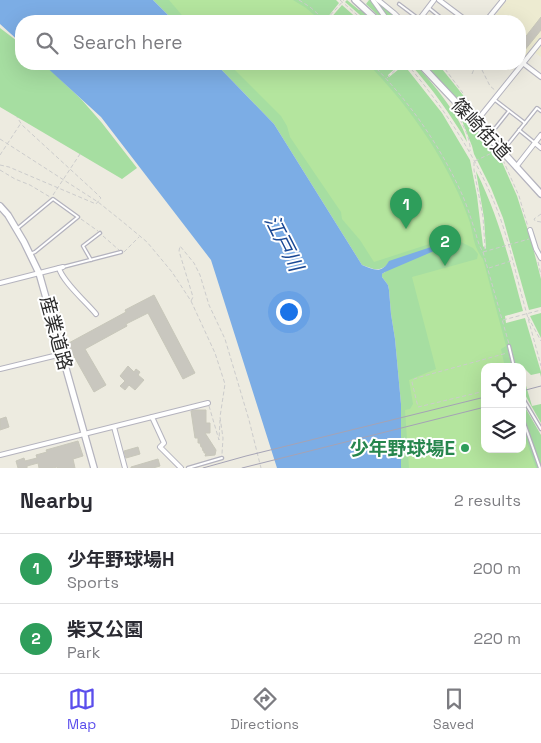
<!DOCTYPE html>
<html lang="en">
<head>
<meta charset="utf-8">
<style>
  :root { --surface:#fff; --page:#f7f7f7; --text:#2b2b33; --muted:#7c7c81; --line:#e1e1e2; --accent:#5b4eec }
  body { margin:0; font-family:"Space Grotesk","Noto Sans JP",sans-serif; background:var(--page); color:var(--text) }
  .controls { position:absolute; right:15px; bottom:15px; display:grid; overflow:hidden; border-radius:10px; box-shadow:0 5px 20px #0002 }
  .controls button { width:45px; height:45px; display:grid; place-items:center; padding:0; border:0; border-bottom:1px solid var(--line); background:var(--surface); color:var(--text); font:25px sans-serif }
  .you { position:absolute; left:288px; top:311px; width:18px; height:18px; margin:-12px; border:4px solid #fff; border-radius:50%; background:#1a73e8; box-shadow:0 0 0 8px #1a73e833 }
  .badge { display:grid; place-items:center; width:32px; height:32px; border-radius:50%; background:var(--accent); color:#fff; font-size:16px; font-weight:700 }
  .pin { position:absolute; translate:-50% -41px; filter:drop-shadow(0 1px 2px #0008) }
  .pin::after { content:''; position:absolute; top:26px; width:18px; height:15px; background:inherit; clip-path:polygon(0 0,100% 0,50% 100%) }
  .list { margin:0; padding:0; list-style:none }
  h2 { display:flex; justify-content:space-between; align-items:center; height:65px; margin:0; padding:0 20px; font-size:21px }
  h2 small { font-size:16px; font-weight:400; color:var(--muted) }
  .list li { display:grid; grid-template-columns:32px 1fr auto; gap:15px; align-items:center; box-sizing:border-box; height:70px; padding:0 20px; border-top:1px solid var(--line) }
  .list b { display:block; font-size:19px; white-space:nowrap }
  .list p { margin:0; font-size:16px; white-space:nowrap; color:var(--muted) }
  .list em { font-size:16px; font-style:normal; color:var(--muted) }
  .icon { flex:none; width:28px; height:28px; fill:none; stroke:currentColor; stroke-width:2; stroke-linecap:round; stroke-linejoin:round }
  .map { position:relative; flex:none; width:541px; height:468px; overflow:hidden }
  .search { position:absolute; background:var(--surface); box-shadow:0 5px 20px #0002; left:15px; right:15px; top:15px; height:55px; display:flex; align-items:center; gap:12px; box-sizing:border-box; padding:0 18px; border-radius:20px; color:var(--muted); font-size:19px }
  .sheet { height:205px; background:var(--surface) }
  nav { display:flex; justify-content:space-around; align-items:center; box-sizing:border-box; height:70px; border-top:1px solid var(--line); background:var(--surface); font-size:14px; color:var(--muted) }
  nav a { display:grid; justify-items:center; gap:2px }
  nav .on { color:var(--accent) }
  .map>svg:first-child { display:block }
  .education { fill:#edebd1 }
  .green { fill:#a6dea1 }
  .pitch { fill:#b4e59e }
  .water { fill:#7cade5 }
  .building { fill:#c9c7bf; stroke:#c8c7ba }
  .lines { fill:none; stroke-linecap:round; stroke-linejoin:round }
  .service-casing { stroke:#b4b3be; stroke-width:4.5 }
  .minor-casing { stroke:#b4b3be; stroke-width:6 }
  .secondary-casing { stroke:#b4b3be; stroke-width:8 }
  .path { stroke:#ccc; stroke-width:1; stroke-dasharray:4 2.5; stroke-linecap:butt }
  .service { stroke:#fff; stroke-width:2 }
  .minor { stroke:#fff; stroke-width:4 }
  .secondary { stroke:#fff; stroke-width:5.5 }
  .rail { stroke:#a5a3b5; stroke-width:1 }
  .leisure-dot { fill:#2e9e5b; stroke:#fff; stroke-width:2 }
  .labels { text-anchor:middle; dominant-baseline:central; stroke-width:4; stroke-linejoin:round; paint-order:stroke }
  .street-label { font-size:19px; fill:#2c2c2c; stroke:#fff }
  .leisure-label { font-size:19px; font-weight:bold; fill:#27864d; stroke:#fff; text-anchor:end }
  .water-label { font-size:20px; font-style:italic; fill:#194894; stroke:#fff }
</style>
</head>
<body>
<div class="map">
<svg width="541" height="468" viewBox="0 0 541 468">
  <rect width="100%" height="100%" fill="#edebe0"/>
  <polygon class="education" points="507,0 541,0 541,57 531,50 523,59 520,58 520,21 491,21"/>
  <g class="green">
    <polygon points="153,0 336,0 339,3 327,18 329,20 342,5 360,21 174,21"/>
    <polygon points="347,0 359,10 361,10 370,19 367,21 345,2"/>
    <polygon points="369,0 371,0 386,21 384,21 366,4"/>
    <polygon points="374,0 384,7 399,21 390,21"/>
    <polygon points="0,28 21,44 21,64 44,64 81,99 102,123 137,168 122,179 0,107"/>
    <path d="M216,64h184l-12,11 1,2 15,-12 38,48 28,47 7,36 6,50 3,3 -2,-31 -8,-47c23,46 34,91 47,140l-18,5 1,7 19,-5 16,54v5l-1,-4 -9,2 -9,-9 -37,1v82h37v-47l19,33v33h-140v-64l-6,-65 -4,-25 -2,-24 -1,-5 -6,-8v-3l3,-2 2,-7c-9,8 -15,3 -25,0l-88,-141z"/>
    <path d="M410,64h5c16,17 49,56 52,78 -17,-28 -35,-54 -57,-78z"/>
    <polygon points="423,64 438,64 475,110 477,117 473,116"/>
    <polygon points="462,113 468,119 467,121 498,153 517,196 531,240 541,279 541,307 529,310 503,218 491,188 474,154 472,146 461,118 463,117"/>
    <polygon points="541,313 541,338 530,316"/>
    <polygon points="522,372 532,406 541,404 541,423 524,393 522,394"/>
  </g>
  <g class="pitch">
    <polygon points="169,0 293,0 306,8 321,21 187,21"/>
    <path d="M229,64h139c37,38 69,82 91,131 4,9 8,19 11,28 4,14 3,23 13,36l23,87 -5,3 4,18h-20v82h37v-19l14,38h-127l-4,-58 5,-1 3,-5 -4,-24 27,-11 -24,-92 65,-18 1,-5 -5,-6 -22,-11 -77,25 -14,-22 -18,-21 -1,-7 -51,-75 -3,-11 -6,-10z"/>
  </g>
  <g class="water">
    <polygon points="0,0 153,0 174,21 21,21 21,43 0,24"/>
    <path d="M43,64h173l58,60 88,141c11,4 19,10 27,-4l51,-17 1,4 -56,24 -3,2v3l6,8 1,5 2,24 4,25 6,65v64h-124l-66,-208 -110,-143z"/>
  </g>
  <g class="building">
    <polygon points="541,17 541,30 520,56 520,37 523,40"/>
    <polygon points="154,295 195,373 183,379 148,313 126,324 127,326 85,349 106,385 94,392 67,344 126,312 125,310"/>
    <polygon points="128,366 134,372 136,369 140,372 138,375 144,380 135,390 129,385 125,390 120,386 125,381 120,376"/>
    <polygon points="195,410 206,410 206,423 210,423 210,433 205,433 216,450 215,455 205,456 206,453 204,453 204,451 203,451 202,447 201,447 200,443 198,443 198,438 195,438 191,411"/>
    <polygon points="6,417 9,427 0,430 0,419"/>
    <polygon points="78,441 83,456 73,459 75,468 58,468 57,467 53,468 39,468 38,463 27,466 27,468 18,468 16,461 24,458 25,461 37,458 36,455 47,452 46,450"/>
    <polygon points="138,447 140,454 126,458 124,451"/>
    <polygon points="158,459 160,466 153,468 131,468 131,467"/>
  </g>
  <g class="lines">
    <g class="service-casing">
      <g id="service">
        <polyline points="399,4 419,19"/>
        <polyline points="429,8 445,21"/>
        <polyline points="495,100 525,123"/>
        <polyline points="459,116 460,110"/>
        <polyline points="519,130 535,143"/>
        <polyline points="489,136 509,111"/>
        <polyline points="504,149 537,108 541,111"/>
        <polyline points="18,228 53,199 78,217 35,252 30,254"/>
        <polyline points="91,260 83,246 100,233"/>
        <polyline points="63,267 121,252"/>
        <polyline points="509,346 514,367"/>
        <polyline points="522,397 541,429"/>
        <polyline points="522,417 540,468"/>
        <polyline points="188,468 222,458"/>
      </g>
    </g>
    <g class="minor-casing">
      <g id="minor">
        <polyline points="373,0 388,21"/>
        <polyline points="378,0 394,13 402,21"/>
        <polyline points="439,0 467,21"/>
        <polyline points="418,21 434,0"/>
        <polyline points="486,21 503,0"/>
        <polyline points="520,61 541,77"/>
        <polyline points="441,64 443,67 446,64"/>
        <polyline points="475,123 541,41"/>
        <polyline points="535,143 541,148"/>
        <polyline points="516,167 541,135"/>
        <polyline points="530,230 536,249 541,258"/>
        <path d="M59,268c3,13 28,35 37,46"/>
        <polyline points="0,283 63,267"/>
        <polyline points="0,369 62,354"/>
        <polyline points="152,417 164,443 160,447 181,468"/>
        <polyline points="114,427 125,468"/>
        <polyline points="0,455 208,403"/>
      </g>
    </g>
    <g class="secondary-casing">
      <g id="secondary">
        <polyline points="355,0 378,21"/>
        <polyline points="420,64 502,151 541,194"/>
        <polyline points="0,206 8,215 24,242 39,273 94,468"/>
      </g>
    </g>
    <g class="path">
      <polyline points="299,0 310,7 326,21"/>
      <polyline points="340,0 364,21"/>
      <polyline points="326,20 344,0"/>
      <path d="M372,64c37,37 67,80 89,128 5,11 9,23 13,36 3,8 4,17 9,24l46,-13"/>
      <path d="M407,64c37,44 70,93 91,148 9,24 15,49 21,73 7,27 15,54 22,81"/>
      <polyline points="479,64 490,86 496,91"/>
      <polyline points="445,69 477,112"/>
      <polyline points="472,74 474,69 479,64"/>
      <polyline points="387,78 402,64"/>
      <path d="M460,119c5,11 11,21 10,32"/>
      <polyline points="0,139 98,202 123,222 147,242 172,272 191,301 193,297 179,251 180,246 194,263 200,275 209,305 225,339 249,420 261,468"/>
      <polyline points="0,155 21,123"/>
      <polyline points="503,160 519,196 528,227"/>
      <polyline points="475,161 496,151"/>
      <polyline points="474,162 474,170 483,217 485,247 483,252 509,344"/>
      <polyline points="0,165 9,167 96,204 101,198 95,192 22,125 17,117"/>
      <polyline points="0,170 15,179 30,185 50,197"/>
      <polyline points="53,195 80,154"/>
      <polyline points="541,214 534,219 535,221 541,222"/>
      <polyline points="81,219 98,231"/>
      <polyline points="103,236 119,250"/>
      <polyline points="124,252 139,237"/>
      <polyline points="538,262 541,275"/>
      <polyline points="489,268 511,261"/>
      <polyline points="191,301 215,353 225,384 220,417 223,438 222,454"/>
      <polyline points="528,317 541,341"/>
      <polyline points="503,320 541,310"/>
      <polyline points="485,391 418,407 412,382 414,379 420,377 507,353"/>
      <polyline points="209,406 219,440 220,420"/>
    </g>
    <use href="#service" class="service"/>
    <use href="#minor" class="minor"/>
    <use href="#secondary" class="secondary"/>
    <g class="rail">
      <polyline points="522,391 541,386"/>
      <polyline points="203,468 246,456 485,397"/>
      <polyline points="242,468 485,407"/>
    </g>
  </g>
  <circle class="leisure-dot" cx="465" cy="448" r="5"/>
  <g class="labels">
    <g class="street-label">
      <text transform="translate(481 129) rotate(47)">篠崎街道</text>
      <text transform="translate(56 333) rotate(75)">産業道路</text>
    </g>
    <g class="leisure-label">
      <text x="455" y="448">少年野球場E</text>
    </g>
    <g class="water-label">
      <text transform="translate(284 243) rotate(63)">江戸川</text>
    </g>
  </g>
</svg>
<div class="controls">
<button><svg class="icon" aria-label="locate" viewBox="0 0 24 24"><circle cx="12" cy="12" r="6"/><path d="M12 2v4M12 18v4M2 12h4M18 12h4"/></svg></button>
<button><svg class="icon" aria-label="layers" viewBox="0 0 24 24"><path d="M12 4l9 5-9 5-9-5zM3 14l9 5 9-5"/></svg></button>
</div>
<div class="you"></div>
<div class="pin badge" style="left:406px;top:229px;background:#2e9e5b">1</div>
<div class="pin badge" style="left:445px;top:266px;background:#2e9e5b">2</div>
<div class="search"><svg class="icon" aria-label="search" viewBox="0 0 24 24"><circle cx="10" cy="10" r="6"/><path d="M15 15l6 6"/></svg>Search here</div>
</div>
<section class="sheet">
<h2>Nearby<small>2 results</small></h2>
<ul class="list">
<li><span class="badge" style="background:#2e9e5b">1</span><div><b>少年野球場H</b><p>Sports</p></div><em>200 m</em></li>
<li><span class="badge" style="background:#2e9e5b">2</span><div><b>柴又公園</b><p>Park</p></div><em>220 m</em></li>
</ul>
</section>
<nav>
<a class="on"><svg class="icon" aria-label="map" viewBox="0 0 24 24"><path d="M3 6l6-2 6 2 6-2v14l-6 2-6-2-6 2zM9 4v14M15 6v14"/></svg>Map</a>
<a><svg class="icon" aria-label="directions" viewBox="0 0 24 24"><path d="M12 3l9 9-9 9-9-9zM9 14v-3h6M13 9l2 2-2 2"/></svg>Directions</a>
<a><svg class="icon" aria-label="saved" viewBox="0 0 24 24"><path d="M7 4h10v16l-5-4-5 4z"/></svg>Saved</a>
</nav>
</body>
</html>
